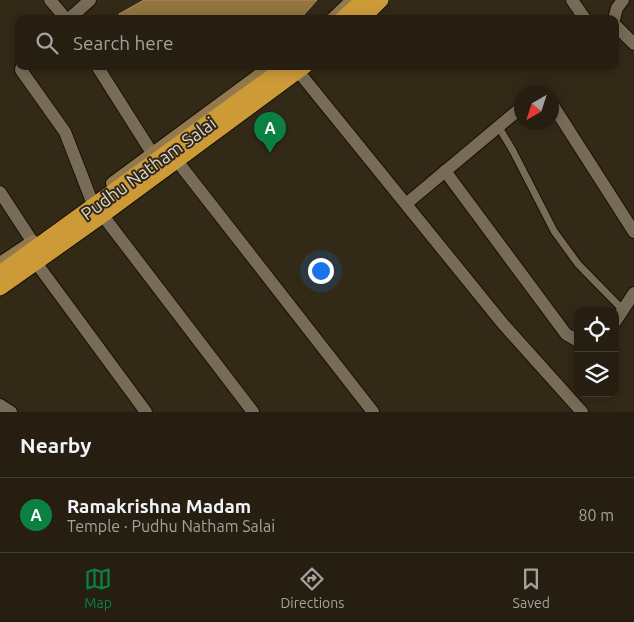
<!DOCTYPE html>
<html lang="en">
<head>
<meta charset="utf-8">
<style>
  :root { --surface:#261f11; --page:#2e271a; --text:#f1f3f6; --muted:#a4a29f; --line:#423d31; --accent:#0b8043 }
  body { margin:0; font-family:Ubuntu,sans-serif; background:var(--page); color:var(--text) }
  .controls { position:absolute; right:15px; bottom:15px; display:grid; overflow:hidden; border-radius:10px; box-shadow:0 2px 12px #0003 }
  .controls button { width:45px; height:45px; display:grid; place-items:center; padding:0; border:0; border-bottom:1px solid var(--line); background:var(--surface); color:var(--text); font:25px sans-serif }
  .compass { position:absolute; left:514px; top:85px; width:45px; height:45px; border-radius:50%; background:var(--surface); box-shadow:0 2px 12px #0003; rotate:219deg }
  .you { position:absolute; left:320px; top:270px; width:18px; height:18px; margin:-12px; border:4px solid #fff; border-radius:50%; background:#1a73e8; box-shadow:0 0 0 8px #1a73e833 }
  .badge { display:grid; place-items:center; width:32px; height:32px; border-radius:50%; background:var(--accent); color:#fff; font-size:16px; font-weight:700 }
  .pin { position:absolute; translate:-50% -41px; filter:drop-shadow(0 1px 2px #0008) }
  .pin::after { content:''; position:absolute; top:26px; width:18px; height:15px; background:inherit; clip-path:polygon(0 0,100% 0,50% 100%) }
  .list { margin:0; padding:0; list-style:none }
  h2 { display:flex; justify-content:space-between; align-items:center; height:65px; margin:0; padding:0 20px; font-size:21px }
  h2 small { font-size:16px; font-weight:400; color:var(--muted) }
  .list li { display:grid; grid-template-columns:32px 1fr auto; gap:15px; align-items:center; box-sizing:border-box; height:75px; padding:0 20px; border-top:1px solid var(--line) }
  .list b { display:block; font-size:19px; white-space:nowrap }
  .list p { margin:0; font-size:16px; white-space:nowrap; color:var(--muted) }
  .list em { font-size:16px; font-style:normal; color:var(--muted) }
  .icon { flex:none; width:28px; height:28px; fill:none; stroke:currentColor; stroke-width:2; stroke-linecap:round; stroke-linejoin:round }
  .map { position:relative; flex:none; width:634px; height:412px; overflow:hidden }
  .search { position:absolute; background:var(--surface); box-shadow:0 2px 12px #0003; left:15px; right:15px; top:15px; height:55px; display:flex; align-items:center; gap:12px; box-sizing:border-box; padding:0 18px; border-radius:10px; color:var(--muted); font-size:19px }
  .sheet { height:140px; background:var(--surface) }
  nav { display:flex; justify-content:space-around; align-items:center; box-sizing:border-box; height:70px; border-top:1px solid var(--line); background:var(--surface); font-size:14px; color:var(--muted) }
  nav a { display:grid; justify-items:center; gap:2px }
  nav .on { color:var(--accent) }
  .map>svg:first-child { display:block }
  .water { fill:#93743d; stroke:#a99168 }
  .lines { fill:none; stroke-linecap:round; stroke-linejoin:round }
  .lane-casing { stroke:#1b1102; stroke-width:9 }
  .street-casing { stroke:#1b1102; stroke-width:14 }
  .secondary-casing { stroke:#1b1102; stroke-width:14 }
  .highway-casing { stroke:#1b1102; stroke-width:17 }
  .lane { stroke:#786c58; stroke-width:7 }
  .street { stroke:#786c58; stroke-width:12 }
  .secondary { stroke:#927a4e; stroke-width:12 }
  .highway { stroke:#cd9a38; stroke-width:15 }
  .labels { text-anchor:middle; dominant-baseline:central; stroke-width:4; stroke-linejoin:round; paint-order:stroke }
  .street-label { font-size:18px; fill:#ddd6cb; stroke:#332917 }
</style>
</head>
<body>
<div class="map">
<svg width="634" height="412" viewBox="0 0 634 412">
  <rect width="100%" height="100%" fill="#332917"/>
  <polygon class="water" points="144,0 317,0 300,19 119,19 119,14"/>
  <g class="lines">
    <g class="lane-casing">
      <polyline id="lane" points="498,126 513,151 554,231 578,264 623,310"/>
    </g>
    <g class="street-casing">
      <g id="street">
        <polyline points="50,0 66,19"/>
        <polyline points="572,0 585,19"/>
        <polyline points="69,19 90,0"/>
        <polyline points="614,19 617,8 623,0"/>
        <polyline points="615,25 634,44"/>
        <polyline points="22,66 21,70 65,132 91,199"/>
        <polyline points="97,66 152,153"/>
        <polyline points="302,76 503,324 582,412"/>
        <polyline points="552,104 634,232"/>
        <polyline points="181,166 373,412"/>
        <polyline points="445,171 566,334 578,341"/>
        <polyline points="0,192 32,241"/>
        <polyline points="406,204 522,107"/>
        <polyline points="107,221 253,412"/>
        <polyline points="40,268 146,412"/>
        <polyline points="615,322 634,293"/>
        <polyline points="0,405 11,412"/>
      </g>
    </g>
    <g class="secondary-casing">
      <g id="secondary">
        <polyline points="332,19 352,0"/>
        <polyline points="112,183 271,66"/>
        <polyline points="0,263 33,241"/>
      </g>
    </g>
    <g class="highway-casing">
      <g id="highway">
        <polyline points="342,19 363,0"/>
        <polyline points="362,19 381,0"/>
        <polyline points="0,273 286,66"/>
        <polyline points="0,288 99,218 305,66"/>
      </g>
    </g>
    <use href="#lane" class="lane"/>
    <use href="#street" class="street"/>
    <use href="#secondary" class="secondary"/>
    <use href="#highway" class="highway"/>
  </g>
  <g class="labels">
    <g class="street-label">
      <text transform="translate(148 168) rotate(-36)">Pudhu Natham Salai</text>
    </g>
  </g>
</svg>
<div class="controls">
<button><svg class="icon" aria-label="locate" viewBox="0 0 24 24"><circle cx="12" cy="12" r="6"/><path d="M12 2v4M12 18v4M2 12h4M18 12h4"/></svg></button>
<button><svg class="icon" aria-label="layers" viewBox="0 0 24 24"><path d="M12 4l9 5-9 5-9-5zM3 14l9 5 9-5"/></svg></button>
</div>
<svg class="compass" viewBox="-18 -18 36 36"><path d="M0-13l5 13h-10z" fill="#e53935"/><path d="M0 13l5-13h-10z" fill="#a4a29f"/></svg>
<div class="you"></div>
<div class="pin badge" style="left:270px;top:153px">A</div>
<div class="search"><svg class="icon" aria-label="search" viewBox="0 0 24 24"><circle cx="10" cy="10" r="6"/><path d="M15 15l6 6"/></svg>Search here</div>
</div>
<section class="sheet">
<h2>Nearby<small></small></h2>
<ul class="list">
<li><span class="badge">A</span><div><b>Ramakrishna Madam</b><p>Temple · Pudhu Natham Salai</p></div><em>80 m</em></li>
</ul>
</section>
<nav>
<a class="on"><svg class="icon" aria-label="map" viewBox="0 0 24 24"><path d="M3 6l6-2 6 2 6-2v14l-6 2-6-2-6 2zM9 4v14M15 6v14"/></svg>Map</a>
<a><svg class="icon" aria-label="directions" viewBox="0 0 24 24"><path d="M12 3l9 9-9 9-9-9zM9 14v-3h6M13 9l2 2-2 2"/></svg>Directions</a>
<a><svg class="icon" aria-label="saved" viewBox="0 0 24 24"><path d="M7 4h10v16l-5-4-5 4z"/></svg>Saved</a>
</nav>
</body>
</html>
